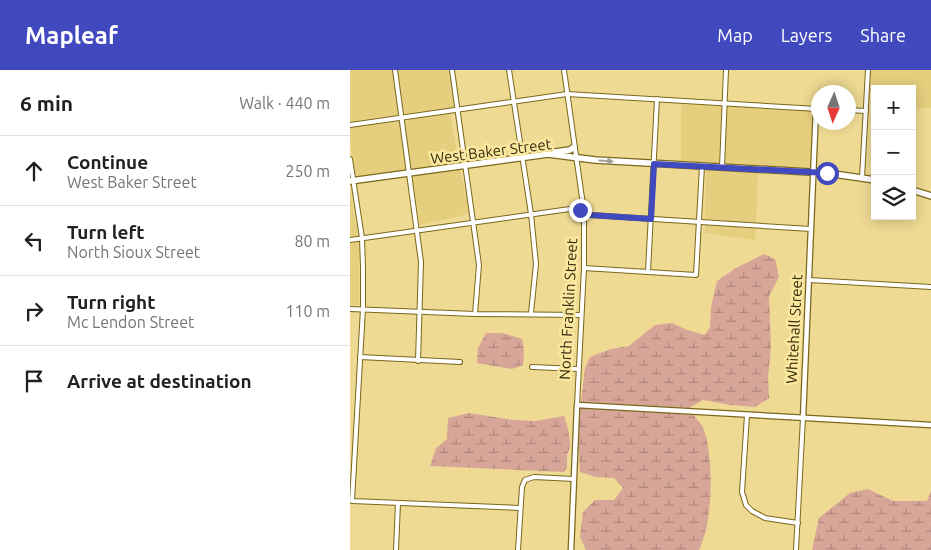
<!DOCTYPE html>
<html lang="en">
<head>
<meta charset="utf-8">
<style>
  :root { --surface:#fff; --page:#f2f2f2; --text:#202124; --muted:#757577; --line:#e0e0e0; --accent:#4049be }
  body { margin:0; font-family:Ubuntu,sans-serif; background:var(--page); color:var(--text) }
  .controls { position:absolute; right:15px; top:15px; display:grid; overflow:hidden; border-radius:0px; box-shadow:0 2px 12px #0003 }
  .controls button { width:45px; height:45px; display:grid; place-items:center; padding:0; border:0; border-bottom:1px solid var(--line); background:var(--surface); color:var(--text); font:25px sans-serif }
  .compass { position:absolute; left:461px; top:15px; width:45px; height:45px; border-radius:50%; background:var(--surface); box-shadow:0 2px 12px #0003; rotate:183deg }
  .stop { position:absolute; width:15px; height:15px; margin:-11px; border:4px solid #4049be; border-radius:50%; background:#fff }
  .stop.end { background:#4049be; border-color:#fff; box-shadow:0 1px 5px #0008 }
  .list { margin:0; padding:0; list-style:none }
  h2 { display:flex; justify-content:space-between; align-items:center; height:65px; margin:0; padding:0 20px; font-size:21px }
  h2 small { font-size:16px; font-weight:400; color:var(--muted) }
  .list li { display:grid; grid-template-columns:32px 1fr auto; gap:15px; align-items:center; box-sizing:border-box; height:70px; padding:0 20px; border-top:1px solid var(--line) }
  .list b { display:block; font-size:19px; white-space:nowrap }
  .list p { margin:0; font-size:16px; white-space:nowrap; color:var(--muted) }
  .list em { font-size:16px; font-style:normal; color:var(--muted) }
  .icon { flex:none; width:28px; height:28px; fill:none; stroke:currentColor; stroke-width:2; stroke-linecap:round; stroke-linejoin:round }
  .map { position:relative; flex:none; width:581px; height:480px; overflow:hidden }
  header { display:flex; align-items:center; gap:30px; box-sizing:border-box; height:70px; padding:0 25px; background:var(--accent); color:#fff }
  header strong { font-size:24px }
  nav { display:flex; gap:28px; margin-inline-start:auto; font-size:18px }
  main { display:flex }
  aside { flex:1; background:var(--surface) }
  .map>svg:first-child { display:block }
  .built { fill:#e5ce7e }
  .wetland { fill:url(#wetland-marsh) }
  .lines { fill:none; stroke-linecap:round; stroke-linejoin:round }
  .minor-casing { stroke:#7a671d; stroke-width:6 }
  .tertiary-casing { stroke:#7a671d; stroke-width:7 }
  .primary-casing { stroke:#7a671d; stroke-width:8 }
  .minor { stroke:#fff; stroke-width:4 }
  .tertiary { stroke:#fff; stroke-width:4.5 }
  .primary { stroke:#fff; stroke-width:5.5 }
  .oneway { fill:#a4a093 }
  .route { stroke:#4049be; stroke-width:6 }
  .labels { text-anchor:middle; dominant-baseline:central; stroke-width:5; stroke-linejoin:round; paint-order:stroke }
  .street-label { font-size:15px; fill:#342c0e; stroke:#fce79f }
</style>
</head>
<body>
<header>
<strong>Mapleaf</strong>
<nav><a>Map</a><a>Layers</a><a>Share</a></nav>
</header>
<main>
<aside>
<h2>6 min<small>Walk · 440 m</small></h2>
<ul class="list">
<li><svg class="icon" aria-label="ahead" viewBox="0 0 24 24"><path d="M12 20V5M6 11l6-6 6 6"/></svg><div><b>Continue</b><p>West Baker Street</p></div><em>250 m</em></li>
<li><svg class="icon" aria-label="left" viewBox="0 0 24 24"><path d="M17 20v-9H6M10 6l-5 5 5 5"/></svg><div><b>Turn left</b><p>North Sioux Street</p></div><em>80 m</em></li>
<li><svg class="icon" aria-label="right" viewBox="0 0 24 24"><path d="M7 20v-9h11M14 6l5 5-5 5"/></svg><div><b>Turn right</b><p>Mc Lendon Street</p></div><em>110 m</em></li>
<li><svg class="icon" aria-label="arrive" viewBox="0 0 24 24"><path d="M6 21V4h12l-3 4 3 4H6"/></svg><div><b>Arrive at destination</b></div></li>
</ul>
</aside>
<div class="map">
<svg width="581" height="480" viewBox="0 0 581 480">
  <defs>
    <pattern id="wetland-marsh" width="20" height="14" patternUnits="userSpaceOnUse" patternTransform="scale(1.25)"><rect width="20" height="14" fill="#d8a599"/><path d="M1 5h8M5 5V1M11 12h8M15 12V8" fill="none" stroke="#b0877b"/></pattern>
  </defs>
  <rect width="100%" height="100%" fill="#efda93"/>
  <g class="built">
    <polygon points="0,0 43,0 49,45 0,52"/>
    <polygon points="47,0 100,0 105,37 53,44"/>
    <polygon points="521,0 581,0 581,38 562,39 562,19 525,19 525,21 520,22"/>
    <polygon points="331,34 372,36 369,95 331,92"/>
    <polygon points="377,36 463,41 460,100 374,95"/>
    <polygon points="100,43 109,93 61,100 54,50"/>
    <polygon points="50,50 57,101 5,107 0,72 0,58"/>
    <polygon points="110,99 120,144 70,155 62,105"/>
    <polygon points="356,99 408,102 406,153 355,149"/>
    <polygon points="0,119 8,166 0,167"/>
    <polygon points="355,155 406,158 405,170 355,163"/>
    <polygon points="9,172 9,235 0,235 0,173"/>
  </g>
  <g class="wetland">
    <polygon points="414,184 425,189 429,207 419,226 421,277 418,306 419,328 405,337 380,335 353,330 339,338 231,332 235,298 240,287 261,279 279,276 305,255 322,253 337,260 355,265 360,257 361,237 367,211 386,198"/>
    <polygon points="136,263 152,263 172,269 174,280 173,295 162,299 127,293 128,278"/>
    <path d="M230,337l113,7c3,5 9,10 11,16 10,30 9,92 -5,120h-113l-6,-13 3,-25 12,-12h19l9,-12 -9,-10 -18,-1 -16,-5 -2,-36z"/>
    <polygon points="119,343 163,350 186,351 214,346 217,355 220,371 220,377 217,385 217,398 214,402 80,396 86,378 97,369 98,348"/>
    <polygon points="518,419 543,431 577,431 581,421 581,480 462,480 469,448 500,423"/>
  </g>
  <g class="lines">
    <g class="minor-casing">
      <g id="minor">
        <polyline points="45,0 71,192 68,291"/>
        <polyline points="102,0 129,195 125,244"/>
        <polyline points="159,0 181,144 186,194 181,243"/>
        <polyline points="214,0 234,142 234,198 227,335"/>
        <polyline points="498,40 516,41"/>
        <polyline points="0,55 217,24 468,39"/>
        <polyline points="0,89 12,168 13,197 13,239 2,431 170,438"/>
        <polyline points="372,97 376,0"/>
        <polyline points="512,108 518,0"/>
        <polyline points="0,170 227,138 240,145 461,159"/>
        <polyline points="234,198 346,205 352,96"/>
        <polyline points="298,201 307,29"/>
        <polyline points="459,210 581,217"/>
        <polyline points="0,239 125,244 231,245"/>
        <polyline points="10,287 110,292"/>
        <polyline points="182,297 228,299"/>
        <polyline points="397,345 392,422 396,435 402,441 415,448 448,453"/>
        <polyline points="46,480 48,433"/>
        <polyline points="168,480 172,417 175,410 184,407 224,409"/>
        <polyline points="446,480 453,348"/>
      </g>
    </g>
    <g class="tertiary-casing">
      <g id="tertiary">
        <polyline points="453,348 466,38"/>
        <polyline points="221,480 227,335 581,355"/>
      </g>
    </g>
    <g class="primary-casing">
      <g id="primary">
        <polyline points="205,82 220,80 224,77"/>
        <polyline points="0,111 198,84 245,90 477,103 525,110"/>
        <polyline points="562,120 581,126"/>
      </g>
    </g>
    <use href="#minor" class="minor"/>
    <use href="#tertiary" class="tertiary"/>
    <use href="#primary" class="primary"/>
  </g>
  <defs><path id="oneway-solid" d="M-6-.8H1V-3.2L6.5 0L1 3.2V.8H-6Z" transform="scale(1.25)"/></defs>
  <use class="oneway" href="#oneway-solid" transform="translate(256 91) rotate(3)"/>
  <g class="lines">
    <polyline class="route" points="230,140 240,145 301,149 304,94 477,103"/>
  </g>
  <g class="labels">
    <g class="street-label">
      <text transform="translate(141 81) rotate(-7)">West Baker Street</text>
      <text transform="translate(218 239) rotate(-87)">North Franklin Street</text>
      <text transform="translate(444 259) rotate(-87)">Whitehall Street</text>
    </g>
  </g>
</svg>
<div class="controls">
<button>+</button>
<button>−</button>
<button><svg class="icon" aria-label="layers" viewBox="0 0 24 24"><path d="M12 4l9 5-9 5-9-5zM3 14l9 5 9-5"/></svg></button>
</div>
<svg class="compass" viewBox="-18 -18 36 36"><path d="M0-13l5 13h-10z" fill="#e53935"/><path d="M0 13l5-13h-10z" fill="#757577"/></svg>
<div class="stop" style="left:477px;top:103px"></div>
<div class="stop end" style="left:230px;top:140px"></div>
</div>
</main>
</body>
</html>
